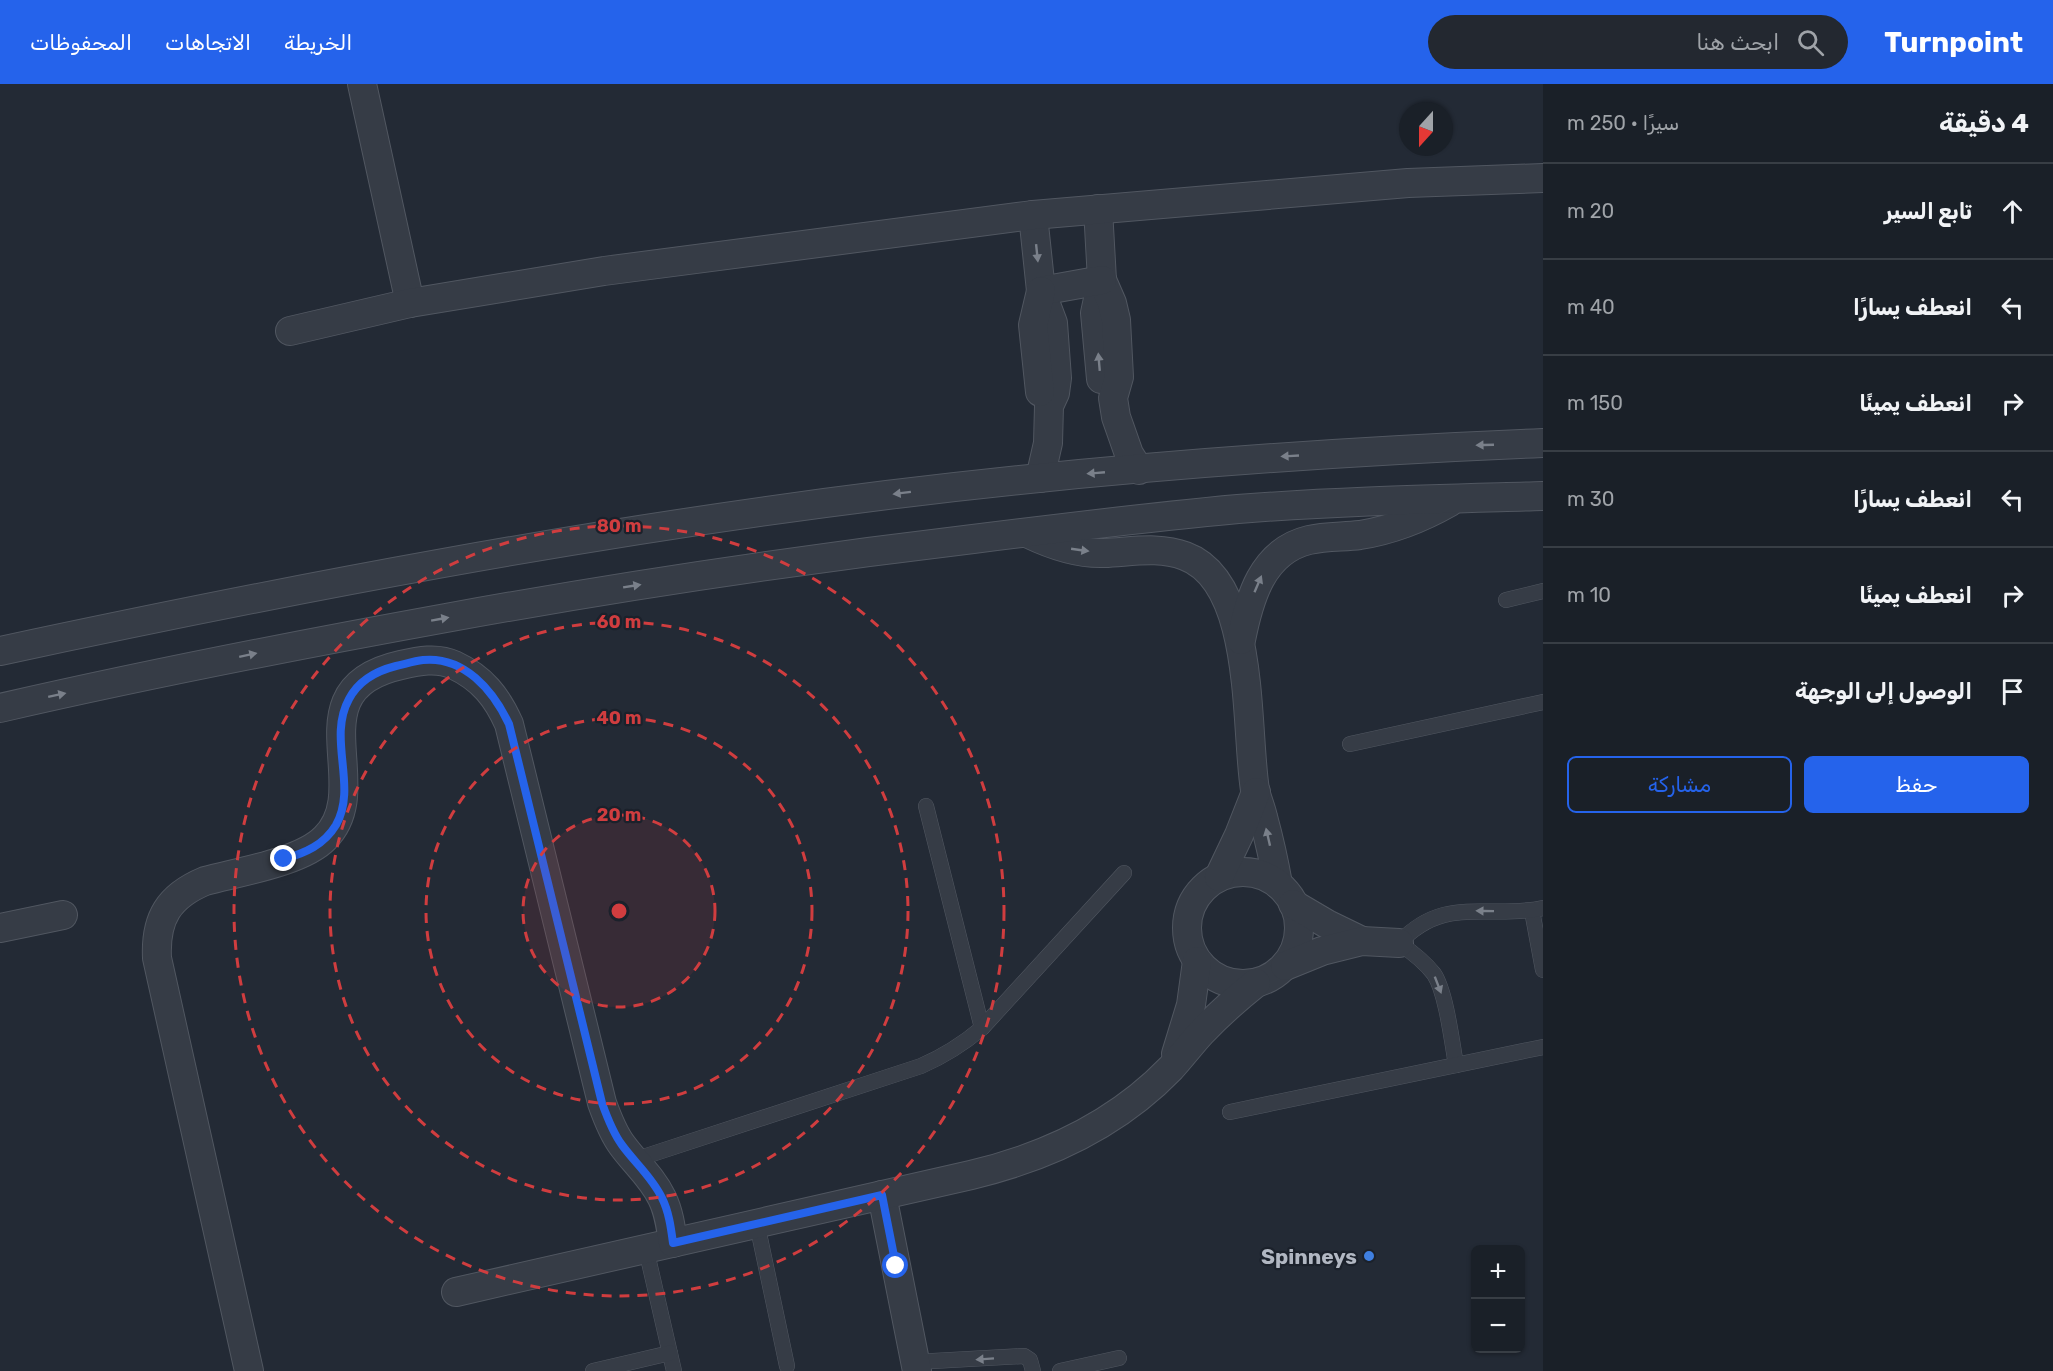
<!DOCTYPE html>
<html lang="ar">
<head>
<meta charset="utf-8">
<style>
  :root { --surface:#1a2028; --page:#232830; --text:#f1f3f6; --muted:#9fa3a8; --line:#383e45; --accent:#2563eb }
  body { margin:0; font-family:Rubik,Vazirmatn,sans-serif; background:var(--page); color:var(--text); direction:rtl }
  .controls { position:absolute; right:18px; bottom:18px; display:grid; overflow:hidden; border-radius:9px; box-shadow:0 2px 4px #0004 }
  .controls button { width:54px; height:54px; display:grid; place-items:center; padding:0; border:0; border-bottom:2px solid var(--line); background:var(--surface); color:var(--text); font:30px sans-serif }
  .compass { position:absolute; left:1399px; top:18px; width:54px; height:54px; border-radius:50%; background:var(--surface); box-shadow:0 2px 4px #0004; rotate:201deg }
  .stop { position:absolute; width:18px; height:18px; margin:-14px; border:4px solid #2563eb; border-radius:50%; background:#fff }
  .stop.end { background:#2563eb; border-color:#fff; box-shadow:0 2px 6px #0008 }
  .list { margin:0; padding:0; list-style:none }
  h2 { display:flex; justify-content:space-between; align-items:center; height:78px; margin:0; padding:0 24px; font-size:26px }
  h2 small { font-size:20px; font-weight:400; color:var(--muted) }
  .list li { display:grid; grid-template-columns:39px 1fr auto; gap:18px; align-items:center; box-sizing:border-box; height:96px; padding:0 24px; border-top:2px solid var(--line) }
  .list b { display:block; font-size:22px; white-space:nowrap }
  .list em { font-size:20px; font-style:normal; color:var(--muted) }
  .actions { display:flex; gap:12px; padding:18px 24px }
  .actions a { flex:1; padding:14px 0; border:2px solid var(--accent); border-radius:9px; text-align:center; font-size:21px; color:var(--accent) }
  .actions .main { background:var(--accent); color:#fff }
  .icon { flex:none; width:33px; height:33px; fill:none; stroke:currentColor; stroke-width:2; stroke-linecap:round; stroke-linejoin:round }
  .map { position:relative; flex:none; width:1543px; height:1287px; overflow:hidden; direction:ltr }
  header { display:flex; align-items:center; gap:36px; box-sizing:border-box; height:84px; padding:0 30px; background:var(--accent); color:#fff }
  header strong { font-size:28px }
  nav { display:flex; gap:33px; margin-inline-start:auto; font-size:21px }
  .search { width:420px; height:54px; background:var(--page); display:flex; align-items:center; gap:15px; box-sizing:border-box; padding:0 21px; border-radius:33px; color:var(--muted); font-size:22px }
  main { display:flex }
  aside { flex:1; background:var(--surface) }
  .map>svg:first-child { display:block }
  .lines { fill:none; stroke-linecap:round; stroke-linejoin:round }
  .service-casing { stroke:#515761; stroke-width:16 }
  .minor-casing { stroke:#515761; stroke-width:30 }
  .service { stroke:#363c46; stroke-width:15 }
  .minor { stroke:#363c46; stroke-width:28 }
  .oneway { fill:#7a808a }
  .route { stroke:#2563eb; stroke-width:8 }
  .ring { fill:none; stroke:#d03d3f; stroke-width:3; stroke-dasharray:10 8 }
  .shop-dot { fill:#3f7fe0; stroke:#1b212b; stroke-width:2 }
  .labels { text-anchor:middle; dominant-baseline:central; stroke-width:4.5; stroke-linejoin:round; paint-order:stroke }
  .poi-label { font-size:21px; font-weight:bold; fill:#b1b7c2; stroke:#1b212b; text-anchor:end }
  .centre { fill:#d03d3f; stroke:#1b212b; stroke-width:3 }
  .ring-label { font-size:18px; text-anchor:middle; font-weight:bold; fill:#d03d3f; stroke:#1b212b; stroke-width:4.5; stroke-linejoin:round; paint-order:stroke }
</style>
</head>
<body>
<header>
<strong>Turnpoint</strong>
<div class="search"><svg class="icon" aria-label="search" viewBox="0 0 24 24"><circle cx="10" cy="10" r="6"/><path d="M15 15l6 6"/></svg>ابحث هنا</div>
<nav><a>الخريطة</a><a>الاتجاهات</a><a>المحفوظات</a></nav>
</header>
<main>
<aside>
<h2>4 دقيقة<small>سيرًا · 250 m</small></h2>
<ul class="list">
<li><svg class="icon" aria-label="ahead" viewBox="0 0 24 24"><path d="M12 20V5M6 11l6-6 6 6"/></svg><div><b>تابع السير</b></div><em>20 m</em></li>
<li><svg class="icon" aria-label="left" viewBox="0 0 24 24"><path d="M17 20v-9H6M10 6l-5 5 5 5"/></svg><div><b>انعطف يسارًا</b></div><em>40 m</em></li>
<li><svg class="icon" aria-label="right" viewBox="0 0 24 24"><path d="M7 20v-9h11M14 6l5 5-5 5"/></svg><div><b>انعطف يمينًا</b></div><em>150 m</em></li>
<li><svg class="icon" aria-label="left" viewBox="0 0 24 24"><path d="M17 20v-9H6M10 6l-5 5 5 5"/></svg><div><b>انعطف يسارًا</b></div><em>30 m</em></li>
<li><svg class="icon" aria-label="right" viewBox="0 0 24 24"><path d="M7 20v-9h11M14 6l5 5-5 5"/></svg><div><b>انعطف يمينًا</b></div><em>10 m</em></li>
<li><svg class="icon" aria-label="arrive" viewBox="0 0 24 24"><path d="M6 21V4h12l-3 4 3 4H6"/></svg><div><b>الوصول إلى الوجهة</b></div></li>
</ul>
<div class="actions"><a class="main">حفظ</a><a>مشاركة</a></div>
</aside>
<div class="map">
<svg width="1543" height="1287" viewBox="0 0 1543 1287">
  <rect width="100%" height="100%" fill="#232a35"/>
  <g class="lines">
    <g class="service-casing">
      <g id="service">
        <polyline points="1506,516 1543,507"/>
        <polyline points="1350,660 1543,618"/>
        <polyline points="926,722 982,944"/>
        <polyline points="1532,827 1543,886"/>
        <path d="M1456,981c-4,-23 -10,-73 -22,-91 -10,-13 -22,-22 -35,-31 46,-49 88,-23 144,-35"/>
        <polyline points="1230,1028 1543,963"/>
        <path d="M634,1076l287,-94c23,-10 42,-22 61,-38l142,-155"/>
        <polyline points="757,1140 787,1282"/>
        <polyline points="646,1165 674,1287"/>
        <polyline points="915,1278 1024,1272 1030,1276 1033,1287"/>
        <polyline points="593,1287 670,1269"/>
        <polyline points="1060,1287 1119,1274"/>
      </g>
    </g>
    <g class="minor-casing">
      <g id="minor">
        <polyline points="362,0 410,219"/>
        <polyline points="1098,125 1102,196 1095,229 1101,295"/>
        <polyline points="1033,131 1041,207 1053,239 1057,294 1055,309 1049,322 1048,359 1040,394"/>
        <polyline points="1102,196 1112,219 1116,236 1119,293 1113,314 1116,333 1129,370 1139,386"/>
        <polyline points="1041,207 1102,196"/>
        <polyline points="290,247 410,219 604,187 1033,131 1408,99 1543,94"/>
        <polyline points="1040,308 1033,241 1041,207"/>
        <path d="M1029,450c23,11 49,20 75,19 27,-1 55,-7 81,3 71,26 60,172 70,234 2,9 6,18 8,27 6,22 11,44 15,67"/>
        <path d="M1241,556c8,-41 21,-89 68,-100 16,-4 34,-3 51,-5 32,-5 62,-17 90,-33"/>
        <path d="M0,567c294,-63 589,-119 887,-156 218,-27 437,-43 656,-52"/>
        <path d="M0,624c148,-34 297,-63 446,-90 175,-32 350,-58 527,-79 88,-11 176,-22 265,-30 101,-8 203,-10 305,-13"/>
        <circle cx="1243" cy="844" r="56"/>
        <polyline points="1219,793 1239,751 1256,708"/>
        <polyline points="1293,820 1327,840 1362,857"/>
        <polyline points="0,844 63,831"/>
        <polyline points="1285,882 1322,867 1362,857 1399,859"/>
        <polyline points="1176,970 1191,921 1197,877"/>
        <polyline points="882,1111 917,1287"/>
        <path d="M456,1208l515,-117c76,-18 145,-50 200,-107 10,-11 20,-24 30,-35 17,-18 35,-34 55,-50"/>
        <path d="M249,1287l-92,-413c-2,-40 12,-62 48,-77 33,-9 97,-19 120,-43 52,-51 -34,-149 76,-173 17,-4 36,-8 53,0 28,13 43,32 55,59l93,379c5,14 11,30 20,42 13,18 30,32 40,53 7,14 9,30 11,45"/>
      </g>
    </g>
    <use href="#service" class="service"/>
    <use href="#minor" class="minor"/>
  </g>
  <defs><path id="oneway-solid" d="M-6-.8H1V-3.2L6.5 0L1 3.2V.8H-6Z" transform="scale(1.5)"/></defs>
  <g class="oneway">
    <use href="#oneway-solid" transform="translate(1037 169) rotate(84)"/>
    <use href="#oneway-solid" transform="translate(1099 278) rotate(-95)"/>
    <use href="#oneway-solid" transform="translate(1485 361) rotate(178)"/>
    <use href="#oneway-solid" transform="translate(1290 372) rotate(177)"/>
    <use href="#oneway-solid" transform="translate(1096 389) rotate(175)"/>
    <use href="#oneway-solid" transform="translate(902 409) rotate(173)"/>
    <use href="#oneway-solid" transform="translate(1080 466) rotate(8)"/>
    <use href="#oneway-solid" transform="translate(1258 500) rotate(-67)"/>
    <use href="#oneway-solid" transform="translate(632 502) rotate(-9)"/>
    <use href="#oneway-solid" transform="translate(440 535) rotate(-10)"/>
    <use href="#oneway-solid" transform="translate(248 571) rotate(-12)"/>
    <use href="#oneway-solid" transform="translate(57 611) rotate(-12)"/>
    <use href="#oneway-solid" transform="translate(1268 753) rotate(-103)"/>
    <use href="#oneway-solid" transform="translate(1485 827) rotate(-179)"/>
    <use href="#oneway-solid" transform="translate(1438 901) rotate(69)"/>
    <use href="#oneway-solid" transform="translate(985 1275) rotate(176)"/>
  </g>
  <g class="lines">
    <path class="route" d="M284,775c21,-6 40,-14 52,-34 22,-39 -9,-86 13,-126 10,-19 27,-28 47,-33 9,-2 18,-5 27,-6 41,-4 70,30 86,64l93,379c5,14 11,30 20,42 13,18 30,32 40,53 7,14 9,30 11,45l209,-48 14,71"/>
  </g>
  <circle cx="619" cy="827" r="96" fill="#d03d3f" fill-opacity=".12"/>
  <g class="ring">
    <circle cx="619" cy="827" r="96"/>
    <circle cx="619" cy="827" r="193"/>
    <circle cx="619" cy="827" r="289"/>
    <circle cx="619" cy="827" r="385"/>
  </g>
  <circle class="shop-dot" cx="1369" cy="1172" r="6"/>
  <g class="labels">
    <g class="poi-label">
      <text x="1357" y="1172">Spinneys</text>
    </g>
  </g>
  <circle cx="619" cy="827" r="9" class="centre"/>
  <g class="ring-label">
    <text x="619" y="448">80 m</text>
    <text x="619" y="544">60 m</text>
    <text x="619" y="640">40 m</text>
    <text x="619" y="737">20 m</text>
  </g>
</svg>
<div class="controls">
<button>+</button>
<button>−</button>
</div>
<svg class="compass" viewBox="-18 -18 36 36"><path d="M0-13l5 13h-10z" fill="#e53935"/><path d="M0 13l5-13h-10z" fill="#9fa3a8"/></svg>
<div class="stop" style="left:896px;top:1182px"></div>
<div class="stop end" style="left:284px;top:775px"></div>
</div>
</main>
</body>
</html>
